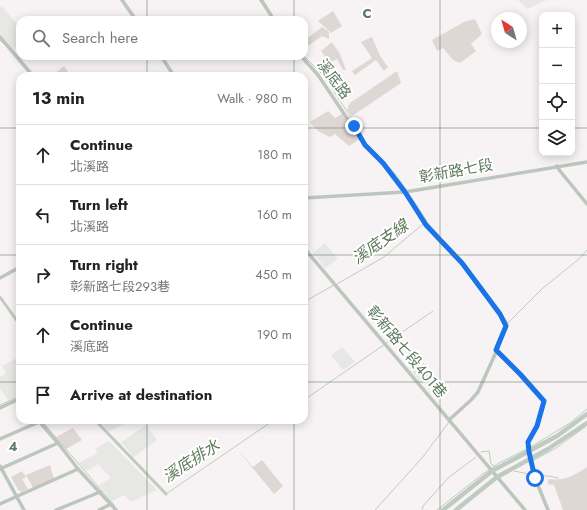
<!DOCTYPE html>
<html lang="en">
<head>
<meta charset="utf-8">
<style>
  :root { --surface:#fff; --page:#f6f6f6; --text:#222; --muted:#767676; --line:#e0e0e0 }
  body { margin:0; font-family:Jost,"Noto Sans TC",sans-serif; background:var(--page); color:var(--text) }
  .controls { position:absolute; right:12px; top:12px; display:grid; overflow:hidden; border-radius:8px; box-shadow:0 2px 10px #0003 }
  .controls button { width:36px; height:36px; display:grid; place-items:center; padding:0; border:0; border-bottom:1px solid var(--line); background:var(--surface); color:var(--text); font:20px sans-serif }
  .compass { position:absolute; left:491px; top:12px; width:36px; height:36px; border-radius:50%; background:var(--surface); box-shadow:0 2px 10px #0003; rotate:323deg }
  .stop { position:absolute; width:12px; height:12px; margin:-9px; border:3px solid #1a73e8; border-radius:50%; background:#fff }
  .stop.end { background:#1a73e8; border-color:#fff; box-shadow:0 1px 4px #0008 }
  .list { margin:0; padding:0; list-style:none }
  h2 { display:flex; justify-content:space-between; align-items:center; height:52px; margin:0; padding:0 16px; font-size:17px }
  h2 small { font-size:13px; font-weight:400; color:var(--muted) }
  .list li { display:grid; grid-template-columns:26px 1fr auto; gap:12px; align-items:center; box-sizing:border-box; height:60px; padding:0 16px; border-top:1px solid var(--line) }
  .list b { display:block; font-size:15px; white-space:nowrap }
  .list p { margin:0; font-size:13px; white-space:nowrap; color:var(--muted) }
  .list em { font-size:13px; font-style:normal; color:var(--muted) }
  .icon { flex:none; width:22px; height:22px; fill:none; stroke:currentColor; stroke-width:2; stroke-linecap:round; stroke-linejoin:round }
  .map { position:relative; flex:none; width:587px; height:510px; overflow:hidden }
  .search { position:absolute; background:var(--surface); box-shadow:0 2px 10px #0003; left:16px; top:16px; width:292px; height:44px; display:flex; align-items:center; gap:10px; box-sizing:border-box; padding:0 14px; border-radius:12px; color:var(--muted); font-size:15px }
  .panel { position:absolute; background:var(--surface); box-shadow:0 2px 10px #0003; left:16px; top:72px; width:292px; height:352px; border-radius:12px }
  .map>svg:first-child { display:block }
  .built { fill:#e7e7e6 }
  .green { fill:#ded7d4 }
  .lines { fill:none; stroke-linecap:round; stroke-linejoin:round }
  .stream { stroke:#bfccbd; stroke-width:1 }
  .canal { stroke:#bfccbd; stroke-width:3 }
  .minor { stroke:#bdc6bd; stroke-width:3.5 }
  .major { stroke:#bfcbc0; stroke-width:4.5 }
  .route { stroke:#1a73e8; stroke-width:5 }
  .grid { fill:none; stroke:#5d795e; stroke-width:1; stroke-opacity:0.55 }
  .labels { text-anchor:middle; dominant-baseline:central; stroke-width:4; stroke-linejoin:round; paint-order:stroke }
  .street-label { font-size:15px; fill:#5d795e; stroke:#fff }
  .water-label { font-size:16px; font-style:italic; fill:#607b5c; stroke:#fff }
  .grid-label { font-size:13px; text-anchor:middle; font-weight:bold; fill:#5d795e; stroke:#fff; stroke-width:4; stroke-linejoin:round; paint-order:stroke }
</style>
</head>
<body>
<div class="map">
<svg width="587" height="510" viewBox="0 0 587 510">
  <rect width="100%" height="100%" fill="#f7f3f5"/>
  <g class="built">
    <polygon points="518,0 547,0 527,9"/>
    <polygon points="2,6 20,28 20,45 14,50 0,34 0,8"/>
    <polygon points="325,243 338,259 325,268 313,253"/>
    <polygon points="342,347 355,362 343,370 331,355"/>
    <polygon points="20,356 20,395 8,400 0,389 0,377 6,374 2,366"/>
    <polygon points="420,359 433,374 422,384 409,368"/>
    <polygon points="97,420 130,420 109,432"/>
    <polygon points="146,425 157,440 134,457 121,442"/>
    <polygon points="109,441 157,490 131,502 124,495 112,501 99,485 111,478 98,464 86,471 79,463 97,453 96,448"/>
  </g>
  <g class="green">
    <polygon points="333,11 342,26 331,33 318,21"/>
    <polygon points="475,19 482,34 471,44 476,51 460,63 453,60 443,48 437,51 432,40 464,22"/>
    <polygon points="322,27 329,32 329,39 322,36 308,46 304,43 304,41"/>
    <polygon points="372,37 380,56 388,67 384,71 376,60 355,75 352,71 372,58 361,42"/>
    <polygon points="332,42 340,54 346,70 343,70 337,59 330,63 321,51"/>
    <polygon points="64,66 71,76 58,76 55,73"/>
    <polygon points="397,71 401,83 352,116 347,110 350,103"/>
    <polygon points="328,111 335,118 342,114 360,139 349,146 335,134 330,137 318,131 310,122"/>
    <polygon points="73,428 82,440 66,449 56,437"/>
    <polygon points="236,448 253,467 262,460 283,486 274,494"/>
    <polygon points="50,465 54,479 33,488 26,475"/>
    <path d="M587,467v43h-24l-9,-25 -6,-1v-5c18,2 25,-3 39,-12z"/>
    <polygon points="22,471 26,477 22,479 28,489 22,492 18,490 11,477"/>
  </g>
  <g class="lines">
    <g class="stream">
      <polyline points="263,0 271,13"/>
      <polyline points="0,40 4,44"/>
      <polyline points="304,56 323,75 350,116 366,143 381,158 396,175 407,191"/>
      <polyline points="409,194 427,221"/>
      <polyline points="426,223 427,222 450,248"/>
      <polyline points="475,278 494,303 508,323 543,288 579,259 587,250"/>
      <polyline points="337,284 384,257 423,224"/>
      <polyline points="304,302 334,285"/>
      <polyline points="504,335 507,328 508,323"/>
      <polyline points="304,400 433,311"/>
      <polyline points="0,405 20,396"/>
      <polyline points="41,420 115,506"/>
      <polyline points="529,448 570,423 587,409"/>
      <polyline points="481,452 489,451 491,464 495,466"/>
      <polyline points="534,460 556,448 585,427"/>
      <polyline points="514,471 539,476 549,476 558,478"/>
      <polyline points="166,494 274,420"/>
      <polyline points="375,510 422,458 449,422"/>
      <polyline points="422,510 423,506 448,478 476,457"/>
      <polyline points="437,510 484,473 499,463 527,449"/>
    </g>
    <g class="canal">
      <polyline points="0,297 20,325"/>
      <polyline points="95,420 166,494"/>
    </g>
    <g class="minor">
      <polyline points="122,0 136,20"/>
      <polyline points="261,0 274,20"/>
      <polyline points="0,37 33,76"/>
      <polyline points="161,56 174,76"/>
      <polyline points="301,56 318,75 365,145 383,163 405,192 426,225 462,263 499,314 506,326 497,350 521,374 544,401 537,426 528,442 529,452 535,478 548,510"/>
      <polyline points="557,166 560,171 587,204"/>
      <polyline points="304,198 405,192 587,162"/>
      <polyline points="304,248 525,510"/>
      <polyline points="0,278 20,267"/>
      <polyline points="0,408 19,399 20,400"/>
      <polyline points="38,420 58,443 78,469 116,510"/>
      <polyline points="449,420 471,400 478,392 497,350"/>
      <polyline points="0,439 39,422"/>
      <polyline points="0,466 24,510"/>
      <polyline points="0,469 58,443"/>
      <polyline points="0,504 78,469"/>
      <polyline points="56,510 100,492"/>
      <polyline points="99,510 111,504"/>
    </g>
    <g class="major">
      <polyline points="443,510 492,471 557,436 587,414"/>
      <polyline points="456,510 497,477 548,449 587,423"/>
    </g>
  </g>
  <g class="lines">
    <polyline class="route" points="354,126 365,145 383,163 405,192 426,225 462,263 500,314 506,326 496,350 520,374 544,401 537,426 528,442 529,452 535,478"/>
  </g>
  <path class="grid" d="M147,0v20M294,0v20M440,0v510M147,56v20M294,56v20M0,128h20M304,128h238M572,128h15M0,255h20M304,255h283M0,382h20M304,382h283M147,420v90M294,420v90"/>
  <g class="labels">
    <g class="street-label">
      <text transform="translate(334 79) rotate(53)">溪底路</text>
      <text transform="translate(456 171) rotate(-10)">彰新路七段</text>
      <text transform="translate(407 352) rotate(50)">彰新路七段401巷</text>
    </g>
    <g class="water-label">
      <text transform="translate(380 242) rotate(-35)">溪底支線</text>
      <text transform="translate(191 461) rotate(-33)">溪底排水</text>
    </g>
  </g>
  <g class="grid-label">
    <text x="367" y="18">C</text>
    <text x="13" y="451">4</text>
  </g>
</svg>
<div class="controls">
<button>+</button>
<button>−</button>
<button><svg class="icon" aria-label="locate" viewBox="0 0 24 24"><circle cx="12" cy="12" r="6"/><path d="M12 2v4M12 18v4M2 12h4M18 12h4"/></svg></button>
<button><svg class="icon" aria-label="layers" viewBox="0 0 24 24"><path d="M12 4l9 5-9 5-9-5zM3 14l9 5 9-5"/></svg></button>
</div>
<svg class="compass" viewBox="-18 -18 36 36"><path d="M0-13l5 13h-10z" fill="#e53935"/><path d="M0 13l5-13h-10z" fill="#767676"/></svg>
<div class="stop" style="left:535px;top:478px"></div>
<div class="stop end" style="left:354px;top:126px"></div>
<div class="search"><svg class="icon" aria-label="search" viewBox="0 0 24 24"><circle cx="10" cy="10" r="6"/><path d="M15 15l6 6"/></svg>Search here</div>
<section class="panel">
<h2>13 min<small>Walk · 980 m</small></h2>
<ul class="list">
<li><svg class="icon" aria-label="ahead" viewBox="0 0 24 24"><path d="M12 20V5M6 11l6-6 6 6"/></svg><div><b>Continue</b><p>北溪路</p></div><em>180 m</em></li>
<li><svg class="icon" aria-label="left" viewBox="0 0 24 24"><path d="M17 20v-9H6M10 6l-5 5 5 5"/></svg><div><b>Turn left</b><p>北溪路</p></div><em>160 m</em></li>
<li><svg class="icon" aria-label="right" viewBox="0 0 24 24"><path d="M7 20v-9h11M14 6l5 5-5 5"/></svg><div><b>Turn right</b><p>彰新路七段293巷</p></div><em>450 m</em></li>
<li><svg class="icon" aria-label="ahead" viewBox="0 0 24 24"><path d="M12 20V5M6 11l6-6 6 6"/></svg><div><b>Continue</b><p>溪底路</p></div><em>190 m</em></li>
<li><svg class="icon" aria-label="arrive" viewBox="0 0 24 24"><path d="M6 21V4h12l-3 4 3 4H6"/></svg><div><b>Arrive at destination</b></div></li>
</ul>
</section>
</div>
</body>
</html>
